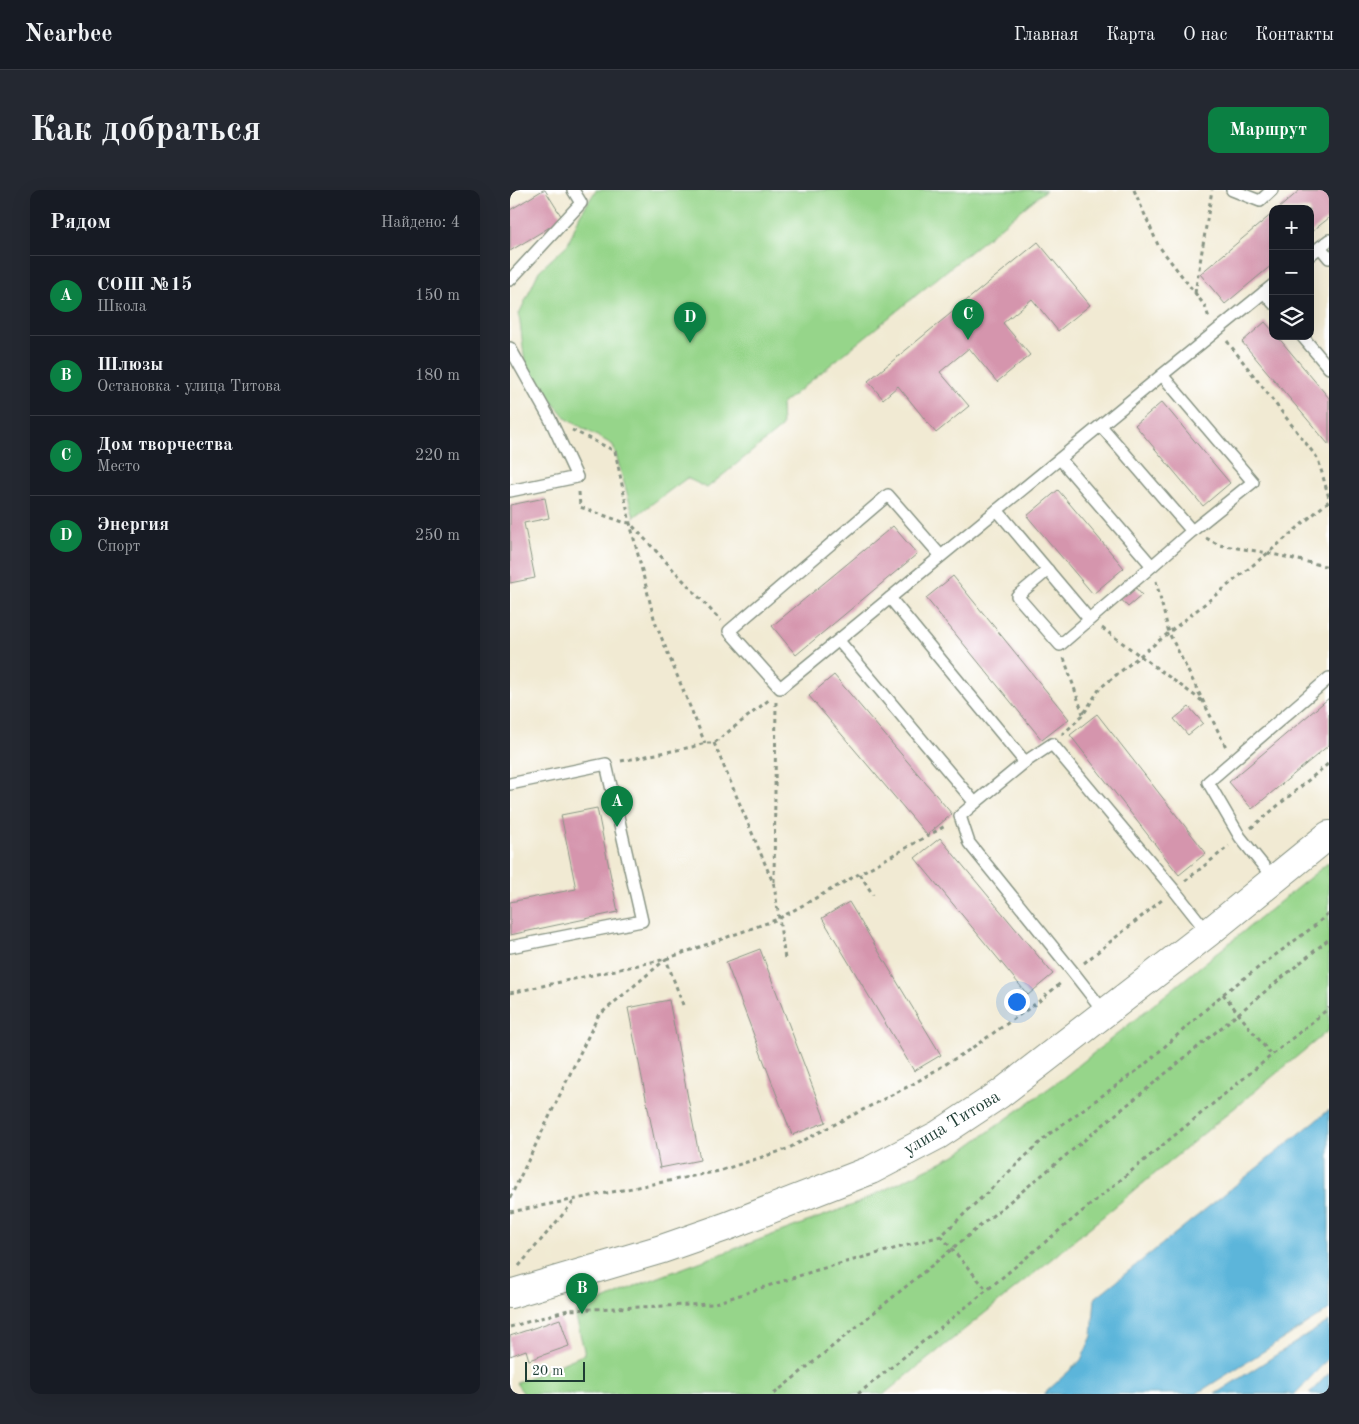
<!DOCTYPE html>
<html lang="ru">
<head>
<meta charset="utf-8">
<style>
  :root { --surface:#171b24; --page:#242831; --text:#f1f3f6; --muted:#9ea1a6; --line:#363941; --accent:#0b8043 }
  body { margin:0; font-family:"Old Standard TT",serif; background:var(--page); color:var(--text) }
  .controls { position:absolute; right:15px; top:15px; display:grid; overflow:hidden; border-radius:10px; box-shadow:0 5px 20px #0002 }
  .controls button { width:45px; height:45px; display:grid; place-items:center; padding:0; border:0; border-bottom:1px solid var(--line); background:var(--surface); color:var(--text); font:25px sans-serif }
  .scale { position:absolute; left:15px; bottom:12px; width:60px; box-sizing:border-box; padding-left:5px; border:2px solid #1f3d34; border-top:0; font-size:14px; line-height:18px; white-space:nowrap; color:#1f3d34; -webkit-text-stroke:4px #fff; paint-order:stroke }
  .you { position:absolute; left:506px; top:811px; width:18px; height:18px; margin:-12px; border:4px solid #fff; border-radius:50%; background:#1a73e8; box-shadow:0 0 0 8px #1a73e833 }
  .badge { display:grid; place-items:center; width:32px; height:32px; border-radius:50%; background:var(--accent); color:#fff; font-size:16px; font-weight:700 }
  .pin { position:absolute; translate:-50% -41px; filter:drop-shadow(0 1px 2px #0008) }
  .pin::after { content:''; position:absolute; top:26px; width:18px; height:15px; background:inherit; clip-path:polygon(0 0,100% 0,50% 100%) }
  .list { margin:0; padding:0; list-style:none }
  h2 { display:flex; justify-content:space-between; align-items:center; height:65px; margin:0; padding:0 20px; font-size:21px }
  h2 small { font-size:16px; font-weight:400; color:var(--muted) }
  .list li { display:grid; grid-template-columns:32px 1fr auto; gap:15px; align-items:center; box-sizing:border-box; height:80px; padding:0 20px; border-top:1px solid var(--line) }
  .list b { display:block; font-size:19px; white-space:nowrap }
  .list p { margin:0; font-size:16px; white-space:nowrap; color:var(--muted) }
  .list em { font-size:16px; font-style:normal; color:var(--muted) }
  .icon { flex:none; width:28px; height:28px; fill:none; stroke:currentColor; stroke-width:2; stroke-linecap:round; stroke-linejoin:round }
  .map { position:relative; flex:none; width:819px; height:1204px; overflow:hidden; border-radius:10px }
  header { display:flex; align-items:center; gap:30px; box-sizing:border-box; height:70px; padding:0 25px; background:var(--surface); border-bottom:1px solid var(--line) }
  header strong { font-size:24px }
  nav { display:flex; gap:28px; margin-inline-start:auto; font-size:18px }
  .intro { display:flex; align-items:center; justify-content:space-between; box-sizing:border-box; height:120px; padding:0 30px }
  h1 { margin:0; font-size:35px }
  .button { padding:12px 22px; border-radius:10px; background:var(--accent); color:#fff; font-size:18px; font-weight:700 }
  main { display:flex; gap:30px; padding:0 30px }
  aside { flex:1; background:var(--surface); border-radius:10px; box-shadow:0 5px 20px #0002 }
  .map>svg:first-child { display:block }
  .green { fill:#96d58a; stroke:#5a895f }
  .water { fill:#5cb5da; stroke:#3e7987 }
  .building { fill:#d595ad }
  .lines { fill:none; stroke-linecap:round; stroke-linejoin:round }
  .lane-casing { stroke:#889484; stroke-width:14 }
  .secondary-casing { stroke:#889484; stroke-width:30 }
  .path { stroke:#889484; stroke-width:3; stroke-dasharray:4 4; stroke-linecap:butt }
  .lane { stroke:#fff; stroke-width:11 }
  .secondary { stroke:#fff; stroke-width:28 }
  .labels { text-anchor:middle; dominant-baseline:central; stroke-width:4; stroke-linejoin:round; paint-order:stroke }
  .street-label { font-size:18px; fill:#1f3d34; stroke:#fff }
</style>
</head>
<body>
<header>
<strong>Nearbee</strong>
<nav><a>Главная</a><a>Карта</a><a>О нас</a><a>Контакты</a></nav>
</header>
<div class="intro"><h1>Как добраться</h1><a class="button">Маршрут</a></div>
<main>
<aside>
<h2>Рядом<small>Найдено: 4</small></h2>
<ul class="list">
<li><span class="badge">A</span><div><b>СОШ №15</b><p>Школа</p></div><em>150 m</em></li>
<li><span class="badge">B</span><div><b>Шлюзы</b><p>Остановка · улица Титова</p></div><em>180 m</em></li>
<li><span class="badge">C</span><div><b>Дом творчества</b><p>Место</p></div><em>220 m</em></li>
<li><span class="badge">D</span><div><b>Энергия</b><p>Спорт</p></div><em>250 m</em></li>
</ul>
</aside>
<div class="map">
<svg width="819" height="1204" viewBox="0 0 819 1204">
  <rect width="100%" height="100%" fill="#fff"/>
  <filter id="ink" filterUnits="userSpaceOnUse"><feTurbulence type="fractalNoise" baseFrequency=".02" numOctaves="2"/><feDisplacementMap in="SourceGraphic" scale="10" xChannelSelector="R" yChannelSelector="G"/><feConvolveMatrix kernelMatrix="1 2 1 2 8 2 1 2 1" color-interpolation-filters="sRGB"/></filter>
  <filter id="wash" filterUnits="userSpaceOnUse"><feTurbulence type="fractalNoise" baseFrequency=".0096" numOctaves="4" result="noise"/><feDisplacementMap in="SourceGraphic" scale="20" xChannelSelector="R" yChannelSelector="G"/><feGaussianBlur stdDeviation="1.12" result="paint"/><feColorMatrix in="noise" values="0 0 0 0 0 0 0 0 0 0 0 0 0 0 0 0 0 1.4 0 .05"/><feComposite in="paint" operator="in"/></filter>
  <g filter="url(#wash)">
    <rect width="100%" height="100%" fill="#f1ead3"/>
    <g class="green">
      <polygon points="86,0 536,0 271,215 272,237 197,298 177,288 124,327 103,255 57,229 16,182 9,124 29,81 58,54 70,25"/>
      <polygon points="819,672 819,840 516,1090 374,1204 14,1204 6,1193 75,1164 65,1123 125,1096 348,1013 449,963 553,888"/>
    </g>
    <g class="water">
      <polygon points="819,920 819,1120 686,1204 534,1204 571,1170 582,1146 585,1108"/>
      <polygon points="819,1131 819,1168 785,1204 705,1204"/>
      <polygon points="819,1183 819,1204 799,1204"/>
    </g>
    <g id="blocks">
      <g class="building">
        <polygon points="33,0 35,0 53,29 0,61 0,20"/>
        <polygon points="790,0 819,0 819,28 800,43 800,19 768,19"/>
        <polygon points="763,23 763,74 715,114 690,84"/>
        <polygon points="528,52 580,115 548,141 522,109 493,133 520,165 487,192 459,158 430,182 459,216 426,243 388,196 373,209 358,191"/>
        <polygon points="755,132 763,141 763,146 767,146 819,208 819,255 732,152"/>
        <polygon points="652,212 720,293 693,316 625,235"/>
        <polygon points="548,300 614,378 583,404 517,326"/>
        <polygon points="35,308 39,328 14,333 25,388 0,393 0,315"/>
        <polygon points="383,336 407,364 286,465 262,436"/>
        <polygon points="443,386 559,529 532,550 416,408"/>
        <polygon points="623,395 632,405 618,417 609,407"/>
        <polygon points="324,485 442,624 417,645 299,506"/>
        <polygon points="819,508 819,555 742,619 719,592"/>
        <polygon points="679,517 693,533 678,545 664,529"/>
        <polygon points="587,524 696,663 669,685 560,545"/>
        <polygon points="87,618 108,722 0,745 0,712 66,699 51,625"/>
        <polygon points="430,648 543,784 518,805 405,668"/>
        <polygon points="339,712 431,865 404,881 312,728"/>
        <polygon points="250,759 316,932 282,945 216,772"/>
        <polygon points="159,810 190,970 150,978 118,818"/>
        <polygon points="50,1129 59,1156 19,1170 16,1160 0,1166 0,1146"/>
      </g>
    </g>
  </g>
  <g filter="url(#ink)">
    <use href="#blocks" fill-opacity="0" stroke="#889484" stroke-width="1"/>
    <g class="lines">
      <g class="lane-casing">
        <g id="lane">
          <polyline points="722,0 750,11 762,0"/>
          <polyline points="810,57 819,68"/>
          <polyline points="800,65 819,50"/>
          <polyline points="0,90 71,13 63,0"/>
          <polyline points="754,102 763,113"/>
          <polyline points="792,146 819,178"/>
          <polyline points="0,158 40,229 67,287 0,301"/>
          <polyline points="652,185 743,292 682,341"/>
          <polyline points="550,269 642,376 682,341 591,236"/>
          <polyline points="487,320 579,429"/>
          <polyline points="431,366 378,305 219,441 270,498 652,185 763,95"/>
          <polyline points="538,380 507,406 550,455 642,376"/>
          <polyline points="380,408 515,572 542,554 664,700 698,743"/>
          <polyline points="329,451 465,613 450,626 459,653 563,782 595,823"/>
          <polyline points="0,594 96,574 132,731 0,757"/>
          <polyline points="465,613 515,572"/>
          <polyline points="764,689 730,647 698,592 819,488"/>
        </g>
      </g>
      <g class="secondary-casing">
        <polyline id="secondary" points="0,1104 152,1059 215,1037 361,980 428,945 490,904 698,743 819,645"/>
      </g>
      <g class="path">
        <polyline points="624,0 648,55 695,116 699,128"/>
        <polyline points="685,103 702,0"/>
        <polyline points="717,151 808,269 819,308"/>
        <polyline points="62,240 105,261 120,333 145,432 195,553"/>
        <polyline points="69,302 70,317 113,332 120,333 211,431"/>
        <polyline points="696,348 709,355 758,363 819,377"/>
        <polyline points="646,391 659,443 716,557"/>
        <polyline points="592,438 692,511"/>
        <polyline points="554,468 573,524"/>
        <polyline points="552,545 573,525 590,498 758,363 819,311"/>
        <polyline points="204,553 264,695 275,769"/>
        <polyline points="111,571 182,557 195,553 204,553 260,509"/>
        <polyline points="741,638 819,573"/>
        <polyline points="350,684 363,705"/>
        <polyline points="675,691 719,656"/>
        <polyline points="264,692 266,511"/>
        <polyline points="574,773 652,710"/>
        <polyline points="0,803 156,769 268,729 437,635"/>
        <polyline points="713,804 762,866"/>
        <polyline points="0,1008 88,826 156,769 173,815"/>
        <polyline points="0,1022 209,981 277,959 403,894 459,860 528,812 552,792"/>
        <polyline points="431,1046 477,1100"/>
        <polyline points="9,1076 65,1010"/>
        <polyline points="0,1137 58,1120 202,1114 307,1080 431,1046 539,944 632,877 713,804 807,734 819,722"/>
        <polyline points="264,1204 442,1059 819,749"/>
        <polyline points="348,1204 477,1100 819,818"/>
      </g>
      <use href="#lane" class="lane"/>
      <use href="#secondary" class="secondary"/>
    </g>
  </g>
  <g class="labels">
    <g class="street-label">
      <text transform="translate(442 933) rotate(-31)">улица Титова</text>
    </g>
  </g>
</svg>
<div class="controls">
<button>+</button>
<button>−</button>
<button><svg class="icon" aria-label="layers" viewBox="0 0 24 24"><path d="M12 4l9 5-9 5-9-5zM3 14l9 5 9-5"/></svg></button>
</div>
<div class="scale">20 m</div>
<div class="you"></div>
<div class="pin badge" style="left:107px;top:637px">A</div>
<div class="pin badge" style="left:72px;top:1124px">B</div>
<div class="pin badge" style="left:458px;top:150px">C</div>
<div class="pin badge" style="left:180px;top:153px">D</div>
</div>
</main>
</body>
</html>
